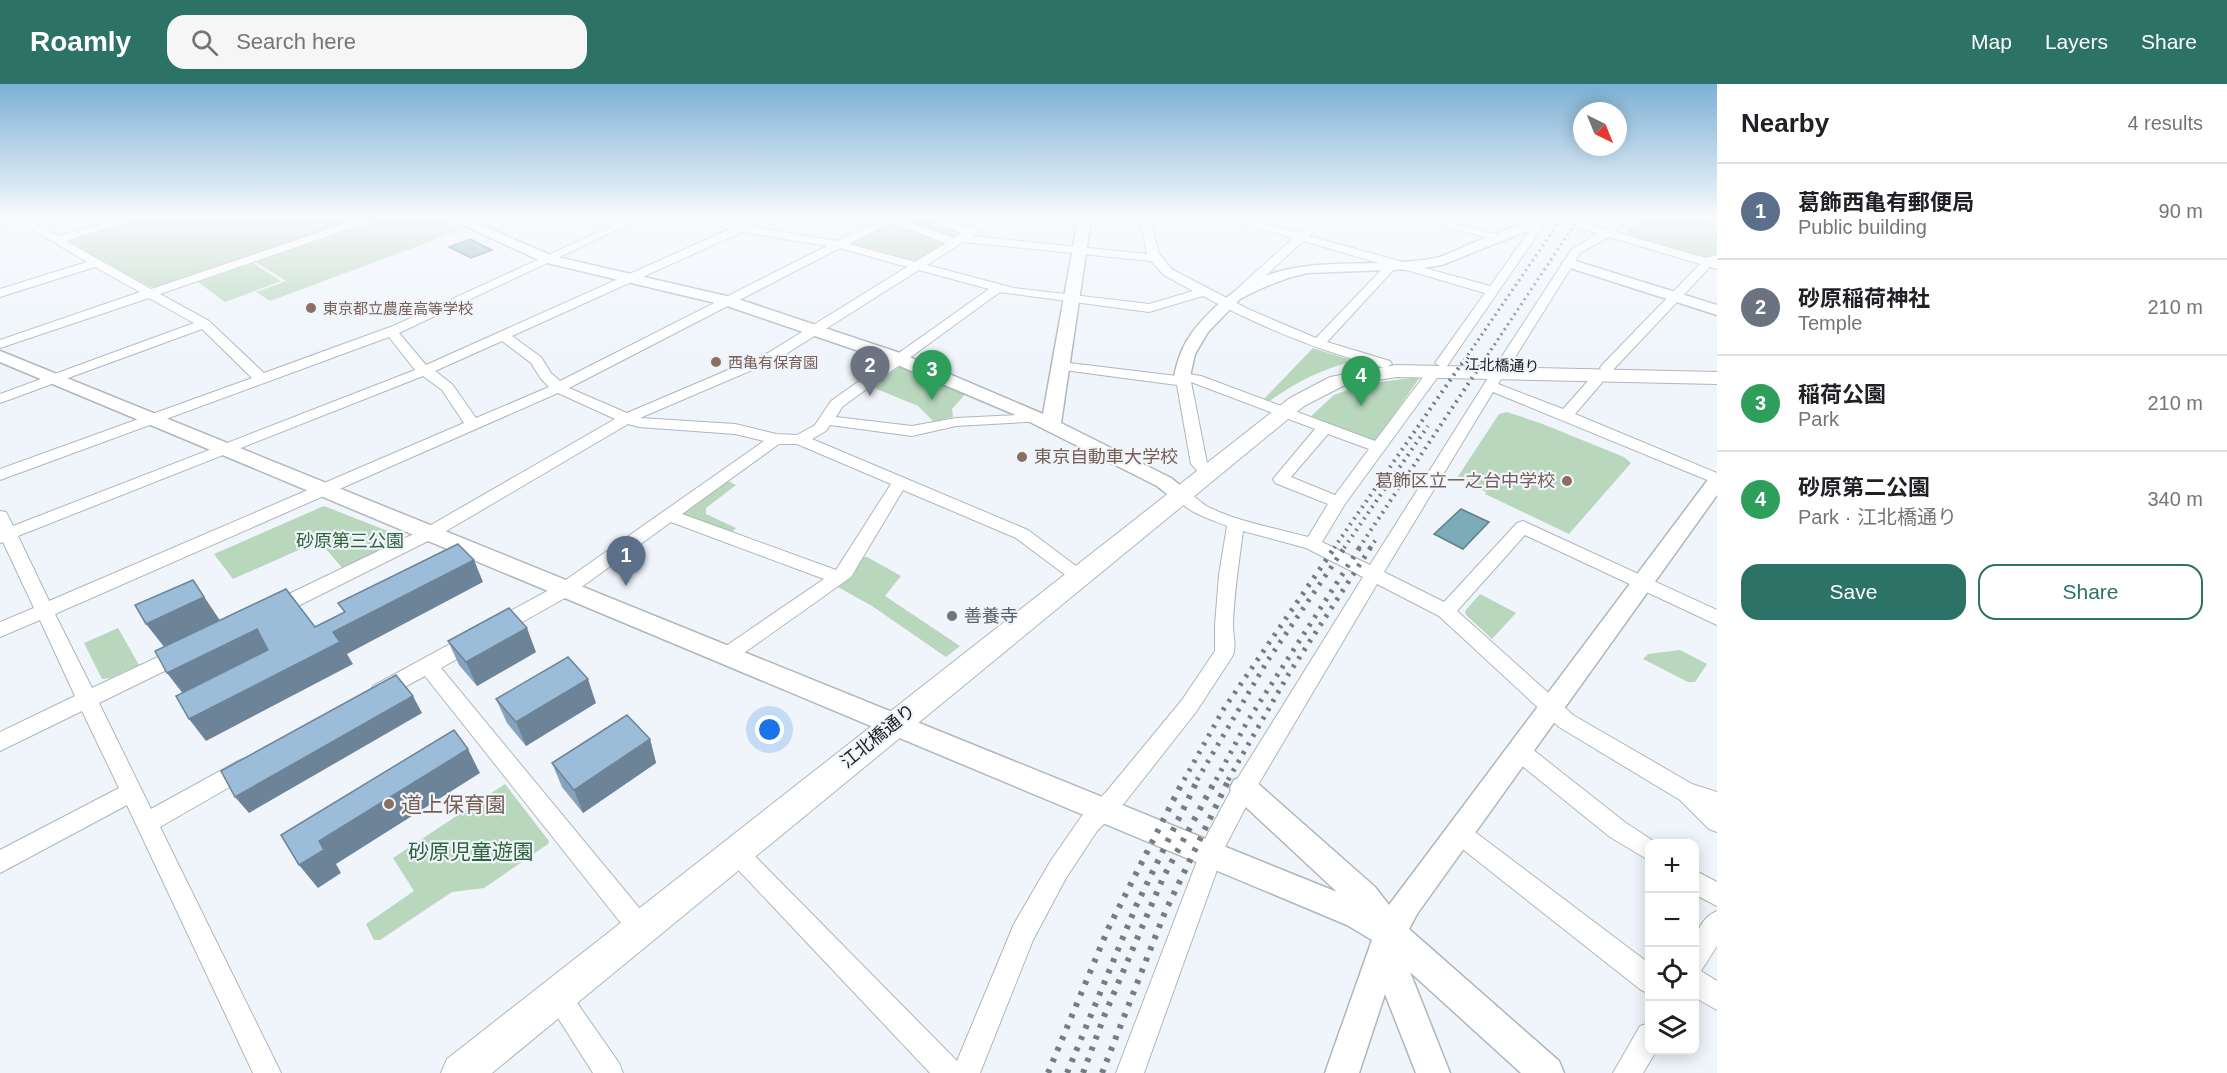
<!DOCTYPE html>
<html lang="en">
<head>
<meta charset="utf-8">
<style>
  :root { --surface:#fff; --page:#f6f6f6; --text:#202124; --muted:#757577; --line:#e0e0e0; --accent:#2c7266 }
  body { margin:0; font-family:Helvetica,"Noto Sans JP",sans-serif; background:var(--page); color:var(--text) }
  .controls { position:absolute; right:18px; bottom:18px; display:grid; overflow:hidden; border-radius:12px; box-shadow:0 3px 15px #0003 }
  .controls button { width:54px; height:54px; display:grid; place-items:center; padding:0; border:0; border-bottom:2px solid var(--line); background:var(--surface); color:var(--text); font:30px sans-serif }
  .compass { position:absolute; left:1573px; top:18px; width:54px; height:54px; border-radius:50%; background:var(--surface); box-shadow:0 3px 15px #0003; rotate:137deg }
  .you { position:absolute; left:770px; top:646px; width:21px; height:21px; margin:-15px; border:4px solid #fff; border-radius:50%; background:#1a73e8; box-shadow:0 0 0 9px #1a73e833 }
  .badge { display:grid; place-items:center; width:39px; height:39px; border-radius:50%; background:var(--accent); color:#fff; font-size:20px; font-weight:700 }
  .pin { position:absolute; translate:-50% -50px; filter:drop-shadow(0 2px 3px #0008) }
  .pin::after { content:''; position:absolute; top:32px; width:21px; height:18px; background:inherit; clip-path:polygon(0 0,100% 0,50% 100%) }
  .list { margin:0; padding:0; list-style:none }
  h2 { display:flex; justify-content:space-between; align-items:center; height:78px; margin:0; padding:0 24px; font-size:26px }
  h2 small { font-size:20px; font-weight:400; color:var(--muted) }
  .list li { display:grid; grid-template-columns:39px 1fr auto; gap:18px; align-items:center; box-sizing:border-box; height:96px; padding:0 24px; border-top:2px solid var(--line) }
  .list b { display:block; font-size:22px; white-space:nowrap }
  .list p { margin:0; font-size:20px; white-space:nowrap; color:var(--muted) }
  .list em { font-size:20px; font-style:normal; color:var(--muted) }
  .actions { display:flex; gap:12px; padding:18px 24px }
  .actions a { flex:1; padding:14px 0; border:2px solid var(--accent); border-radius:18px; text-align:center; font-size:21px; color:var(--accent) }
  .actions .main { background:var(--accent); color:#fff }
  .icon { flex:none; width:33px; height:33px; fill:none; stroke:currentColor; stroke-width:2; stroke-linecap:round; stroke-linejoin:round }
  .map { position:relative; flex:none; width:1717px; height:989px; overflow:hidden }
  header { display:flex; align-items:center; gap:36px; box-sizing:border-box; height:84px; padding:0 30px; background:var(--accent); color:#fff }
  header strong { font-size:28px }
  nav { display:flex; gap:33px; margin-inline-start:auto; font-size:21px }
  .search { width:420px; height:54px; background:var(--page); display:flex; align-items:center; gap:15px; box-sizing:border-box; padding:0 21px; border-radius:18px; color:var(--muted); font-size:22px }
  main { display:flex }
  aside { flex:1; background:var(--surface) }
  .map>svg:first-child { display:block }
  .green { fill:#b8d7bd }
  .water { fill:#7cacb8; stroke:#5f818a; stroke-width:1.5 }
  .lines { fill:none; stroke-linecap:round; stroke-linejoin:round }
  .minor-casing { stroke:#b0b6bb; stroke-width:2 }
  .tertiary-casing { stroke:#b0b6bb; stroke-width:3 }
  .secondary-casing { stroke:#b0b6bb; stroke-width:2 }
  .minor { fill:#fff; fill-rule:evenodd }
  .tertiary { fill:#fff; fill-rule:evenodd }
  .secondary { fill:#fff; fill-rule:evenodd }
  .rail-far3 { stroke:#787c7f; stroke-width:3; stroke-dasharray:2 4; stroke-linecap:butt }
  .rail-far2 { stroke:#787c7f; stroke-width:4; stroke-dasharray:2 5; stroke-linecap:butt }
  .rail-far1 { stroke:#787c7f; stroke-width:5; stroke-dasharray:3 7; stroke-linecap:butt }
  .rail { stroke:#787c7f; stroke-width:6; stroke-dasharray:4 8; stroke-linecap:butt }
  .wall { fill:#86a3bb }
  .shaded-wall { fill:#6d8498 }
  .building { fill:#9cbdd9; stroke:#6d8498; stroke-width:1.5 }
  .education-dot { fill:#8d6e63; stroke:#eff5fb; stroke-width:2 }
  .worship-dot { fill:#6b7280; stroke:#eff5fb; stroke-width:2 }
  .labels { text-anchor:middle; dominant-baseline:central; stroke-width:4.5; stroke-linejoin:round; paint-order:stroke }
  .far-education-label { font-size:15px; fill:#785e54; stroke:#eff5fb; text-anchor:start }
  .far-street-label { font-size:15px; fill:#1b1d1f; stroke:#eff5fb }
  .education-label { font-size:18px; fill:#785e54; stroke:#eff5fb; text-anchor:start }
  .park-label { font-size:18px; fill:#2f633c; stroke:#eff5fb }
  .worship-label { font-size:18px; fill:#5b616d; stroke:#eff5fb; text-anchor:start }
  .street-label { font-size:18px; fill:#1b1d1f; stroke:#eff5fb }
  .near-education-label { font-size:21px; fill:#785e54; stroke:#eff5fb; text-anchor:start }
  .near-park-label { font-size:21px; fill:#2f633c; stroke:#eff5fb }
</style>
</head>
<body>
<header>
<strong>Roamly</strong>
<div class="search"><svg class="icon" aria-label="search" viewBox="0 0 24 24"><circle cx="10" cy="10" r="6"/><path d="M15 15l6 6"/></svg>Search here</div>
<nav><a>Map</a><a>Layers</a><a>Share</a></nav>
</header>
<main>
<div class="map">
<svg width="1717" height="989" viewBox="0 0 1717 989">
  <rect width="100%" height="100%" fill="#eff5fb"/>
  <g class="green">
    <polygon points="131,135 361,135 159,202 150,203 66,156"/>
    <polygon points="381,135 442,135 464,145 270,217 256,208 286,197 256,178"/>
    <polygon points="899,135 931,135 964,149 954,155"/>
    <polygon points="1641,135 1698,135 1717,140 1717,169 1704,175 1624,149"/>
    <polygon points="895,138 944,158 945,160 918,177 912,177 853,160 852,158 888,139"/>
    <polygon points="253,179 281,197 225,218 198,198"/>
    <path d="M1313,264l41,13c-33,8 -59,22 -86,41l-5,-2z"/>
    <polygon points="899,283 906,283 966,309 952,325 953,333 934,338 918,322 872,303"/>
    <polygon points="1420,293 1375,358 1309,334 1334,311 1364,300"/>
    <polygon points="1507,328 1540,339 1624,373 1631,379 1569,450 1485,410 1486,408 1457,394 1499,330"/>
    <polygon points="726,396 736,401 706,424 706,430 736,444 730,450 680,431 680,429"/>
    <polygon points="324,422 403,453 402,457 344,486 319,457 233,495 214,470"/>
    <polygon points="863,473 867,473 901,492 885,512 960,562 946,573 872,522 838,503 853,492"/>
    <polygon points="1480,510 1516,529 1492,555 1466,531 1465,527"/>
    <polygon points="118,544 139,581 110,594 102,595 84,559"/>
    <polygon points="1680,566 1707,580 1695,598 1688,598 1643,575 1648,570"/>
    <polygon points="505,700 549,757 548,760 484,804 452,808 380,856 374,856 366,840 414,807 393,774"/>
  </g>
  <g class="water">
    <polygon points="470,155 492,166 471,174 449,163"/>
    <polygon points="1461,425 1489,438 1463,465 1434,450"/>
  </g>
  <g class="lines">
    <g class="minor-casing">
      <g id="minor">
        <path d="M15,135h12l31,17 58,-17h15l-1,2 -64,20 85,48 208,-70h14l-1,2 -212,73 49,27 55,52 129,-47 234,-107h13l-241,114 27,32 304,-136 -21,-8 -1,-2h14l18,6 13,-6h13l-13,8 84,14 44,-22h18l55,19 8,-5 -30,-12 -1,-2h14l25,9 13,-9h11l-21,17 174,18 -7,-35h10l9,35 14,16 75,39 68,29 70,-73 -83,-24 -58,54h-8l-2,-3 2,-3 56,-51 -60,-17 -1,-2h15l52,14 15,-14h11l-16,17 181,50 48,-67h10l-101,147 -5,1 -7,-4 50,-70 -89,-26 -69,75 63,19 2,3 -7,4c-64,-16 -124,-41 -182,-72l-54,16 -149,-20 -158,115 -6,10 76,9 44,-8 82,-4 7,4 -2,3 -87,5 -44,10 -82,-11 -4,6 -14,8 216,91 56,42 3,4 -3,4 -6,2 -6,-2 -56,-42 -113,-48 -52,87 -117,83 -7,2 -7,-2 -3,-5 3,-5 104,-71 -153,-57 -99,72 -131,74 209,253 3,8 -3,8 -9,4 -9,-4 -207,-261 -45,24 -7,-2 -3,-6 3,-6 187,-102 204,-143 -29,-7 -96,-7 -11,-3 -192,113 -156,78 -7,2 -7,-2 -2,-5 2,-5 158,-76 191,-110 -57,-26 -503,221 37,74 85,-40 7,-2 7,2 3,5 -3,5 -92,45 52,106 87,-48 8,-3 8,3 3,6 -3,6 -94,54 121,246h-28l-126,-268 -127,68v-23l119,-62 -37,-77 -82,40v-19l75,-36 -35,-76 -40,17v-15l34,-14 -31,-66 -3,1v-32l6,1 7,14 402,-156 -26,-33 -389,143v-11l252,-91 -50,-49 -202,74v-9l194,-71 -45,-25 -149,50v-8l140,-48 -45,-25 -95,30v-8l87,-27zM890,139l56,20 -31,19 -66,-18zM742,148l85,14 -267,135 -9,-8 -10,-16 -29,-21zM963,158l188,19 13,14 29,16 -44,13 -135,-16 -87,-23zM840,164l67,19 -139,86 -141,60 -58,-25zM919,186l70,19 -158,112 -16,24 -18,10 -21,-1 -41,-10 -95,-6 138,-59zM502,257l29,22 10,16 8,8 -73,31 -24,-34 -17,-13zM423,292l19,14 22,33 -415,178 -31,-65zM779,360h18l94,40 -55,86 -154,-56z"/>
        <polygon points="1420,135 1436,135 1502,152 1504,154 1498,157"/>
        <polygon points="1554,135 1569,135 1605,145 1619,135 1630,135 1615,148 1706,174 1717,171 1717,185 1710,183 1612,287 1602,287 1600,284 1602,281 1700,180 1609,153 1580,169 1509,283 1499,283 1497,280 1572,165 1598,150"/>
        <path d="M1061,278l116,14 6,-3 18,3 174,65 55,-73h10l2,3 -97,133 -23,38 48,23 123,-195 5,-1 7,4 -7,11 65,25 32,-36h10l2,3 -2,3 -30,35 142,59v11l-224,-92 -109,180 60,30 73,-79 6,-2 194,89v15l-192,-90 -68,76 116,104 119,69 25,8v40l-8,-3 -29,-29 -121,-73 -120,-111 -62,-32 -125,211 -26,50 -82,228h-28l91,-238 29,-54 127,-204 -57,-29 -63,-17c-4,31 -9,62 -10,94 0,10 4,23 -1,32l-36,55 -74,94 -25,25 -31,47 -33,62 -53,133h-50l-202,-214 -4,-7 4,-7 8,-4 8,4 213,216 57,-137 36,-62 31,-45 25,-25 76,-92 33,-49v-26l4,-50 8,-49c-19,-8 -40,-13 -53,-31l2,-4c14,-3 21,10 32,16 31,15 67,21 100,30l20,-33 -53,-21 -2,-4 42,-50 -124,-47 16,81 9,10 -8,5 -6,-2 -11,-12 -14,-79 -121,-16 -2,-3 2,-3zM1328,350l41,15 -34,46 -44,-18z"/>
        <polygon points="1519,658 1527,661 1626,739 1658,760 1650,760 1650,777 1610,753 1511,673 1508,667 1511,661"/>
        <polygon points="1459,739 1467,742 1650,880 1650,910 1641,906 1451,756 1447,749 1451,742"/>
        <polygon points="1694,786 1717,798 1717,822 1694,810"/>
        <path d="M1717,827v35l-16,25 16,10v29l-23,-13c0,-27 -8,-73 23,-86z"/>
        <polygon points="557,899 566,903 619,979 623,989 593,989 544,912 548,903"/>
        <polygon points="1650,939 1650,966 1657,966 1643,989 1613,989 1640,942"/>
      </g>
    </g>
    <g class="tertiary-casing">
      <g id="tertiary">
        <polygon points="0,135 13,135 11,138 0,140"/>
        <path d="M450,135h17l86,37 182,42 165,55 143,61 35,-195h13l-30,204 110,55 21,17 -3,5c-13,3 -22,-6 -32,-14l-139,-70 -130,-55 -164,-56 -181,-43z"/>
        <path d="M1533,135h18l-2,3 -107,43 -26,4 -109,4 -19,5 -26,10 -22,11 -32,33 -13,22 -6,27h-12l-3,-4c6,-30 16,-45 37,-66 68,-67 143,-38 225,-53 11,-3 23,-9 34,-14 21,-8 42,-17 63,-25z"/>
        <polygon points="1569,175 1717,221 1717,231 1564,182 1562,179"/>
        <polygon points="0,267 1337,808 1234,712 1230,704 1234,696 1244,692 1254,696 1375,803 1389,821 1710,393 1717,391 1717,411 1417,830 1409,845 1559,977 1564,989 1521,989 1410,888 1450,989 1416,989 1385,910 1359,989 1325,989 1372,856 1347,841 0,278"/>
      </g>
    </g>
    <g class="secondary-casing">
      <polygon id="secondary" points="1396,281 1717,288 1717,300 1396,293 1343,302 1304,322 492,989 441,989 447,975 1290,314 1330,293"/>
    </g>
    <use href="#minor" class="minor"/>
    <use href="#tertiary" class="tertiary"/>
    <use href="#secondary" class="secondary"/>
    <g class="rail-far3">
      <polyline points="1461,281 1561,135"/>
      <polyline points="1481,281 1578,135"/>
    </g>
    <g class="rail-far2">
      <polyline points="1334,464 1462,279"/>
      <polyline points="1344,464 1428,342"/>
      <polyline points="1359,464 1482,279"/>
      <polyline points="1370,464 1377,454"/>
    </g>
    <g class="rail-far1">
      <polyline points="1184,696 1223,626 1335,463"/>
      <polyline points="1197,696 1268,576 1345,463"/>
      <polyline points="1216,696 1247,638 1360,463"/>
      <polyline points="1228,696 1288,591 1371,463"/>
    </g>
    <g class="rail">
      <polyline points="1048,989 1108,845 1184,695"/>
      <polyline points="1067,989 1136,822 1198,695"/>
      <polyline points="1083,989 1105,930 1163,794 1216,695"/>
      <polyline points="1102,989 1165,828 1229,695"/>
    </g>
  </g>
  <g class="wall">
    <polygon points="448,557 536,568 477,602 459,581"/>
    <polygon points="496,615 596,619 526,662 507,639"/>
    <polygon points="650,655 656,679 583,729 562,703 552,679"/>
  </g>
  <g class="shaded-wall">
    <polygon points="474,476 483,498 347,570 353,580 206,657 189,635 333,548"/>
    <polygon points="193,496 221,538 165,564 146,540"/>
    <polygon points="527,544 536,568 477,602 466,578"/>
    <polygon points="257,545 271,567 184,611 167,589"/>
    <polygon points="588,595 596,619 526,662 516,638"/>
    <polygon points="413,612 422,629 249,729 235,713"/>
    <polygon points="650,655 656,679 583,729 574,706"/>
    <polygon points="468,665 480,689 336,780 341,789 318,804 299,781 319,757"/>
  </g>
  <g class="building">
    <polygon points="458,460 474,476 333,548 340,558 189,635 176,612 268,566 257,545 167,589 155,567 286,505 315,543 345,528 338,519"/>
    <polygon points="193,496 204,513 146,540 135,521"/>
    <polygon points="509,524 527,544 466,578 448,557"/>
    <polygon points="568,573 588,595 516,638 496,615"/>
    <polygon points="396,591 413,612 235,713 221,687"/>
    <polygon points="627,631 650,655 574,706 552,679"/>
    <polygon points="454,646 468,665 319,757 324,766 299,781 281,751"/>
  </g>
  <linearGradient id="sky" x2="0" y2="1"><stop stop-color="#7db1d5"/><stop offset="0.49" stop-color="#f8fafd"/><stop offset="1" stop-color="#f8fafd" stop-opacity="0"/></linearGradient>
  <rect width="1717" height="273" fill="url(#sky)"/>
  <g class="education-dot">
    <circle cx="311" cy="224" r="6"/>
    <circle cx="716" cy="278" r="6"/>
    <circle cx="1022" cy="373" r="6"/>
    <circle cx="1567" cy="397" r="6"/>
    <circle cx="389" cy="720" r="6"/>
  </g>
  <circle class="worship-dot" cx="952" cy="532" r="6"/>
  <g class="labels">
    <g class="far-education-label">
      <text x="323" y="224">東京都立農産高等学校</text>
      <text x="728" y="278">西亀有保育園</text>
    </g>
    <g class="far-street-label">
      <text transform="translate(1502 281) rotate(2)">江北橋通り</text>
    </g>
    <g class="education-label">
      <text x="1034" y="373">東京自動車大学校</text>
      <text x="1555" y="397" text-anchor="end">葛飾区立一之台中学校</text>
    </g>
    <g class="park-label">
      <text x="350" y="457">砂原第三公園</text>
    </g>
    <g class="worship-label">
      <text x="964" y="532">善養寺</text>
    </g>
    <g class="street-label">
      <text transform="translate(878 652) rotate(-39)">江北橋通り</text>
    </g>
    <g class="near-education-label">
      <text x="401" y="720">道上保育園</text>
    </g>
    <g class="near-park-label">
      <text x="471" y="767">砂原児童遊園</text>
    </g>
  </g>
</svg>
<div class="controls">
<button>+</button>
<button>−</button>
<button><svg class="icon" aria-label="locate" viewBox="0 0 24 24"><circle cx="12" cy="12" r="6"/><path d="M12 2v4M12 18v4M2 12h4M18 12h4"/></svg></button>
<button><svg class="icon" aria-label="layers" viewBox="0 0 24 24"><path d="M12 4l9 5-9 5-9-5zM3 14l9 5 9-5"/></svg></button>
</div>
<svg class="compass" viewBox="-18 -18 36 36"><path d="M0-13l5 13h-10z" fill="#e53935"/><path d="M0 13l5-13h-10z" fill="#757577"/></svg>
<div class="you"></div>
<div class="pin badge" style="left:626px;top:502px;background:#5c6f8a">1</div>
<div class="pin badge" style="left:870px;top:312px;background:#6b7280">2</div>
<div class="pin badge" style="left:932px;top:316px;background:#2e9e5b">3</div>
<div class="pin badge" style="left:1361px;top:322px;background:#2e9e5b">4</div>
</div>
<aside>
<h2>Nearby<small>4 results</small></h2>
<ul class="list">
<li><span class="badge" style="background:#5c6f8a">1</span><div><b>葛飾西亀有郵便局</b><p>Public building</p></div><em>90 m</em></li>
<li><span class="badge" style="background:#6b7280">2</span><div><b>砂原稲荷神社</b><p>Temple</p></div><em>210 m</em></li>
<li><span class="badge" style="background:#2e9e5b">3</span><div><b>稲荷公園</b><p>Park</p></div><em>210 m</em></li>
<li><span class="badge" style="background:#2e9e5b">4</span><div><b>砂原第二公園</b><p>Park · 江北橋通り</p></div><em>340 m</em></li>
</ul>
<div class="actions"><a class="main">Save</a><a>Share</a></div>
</aside>
</main>
</body>
</html>
